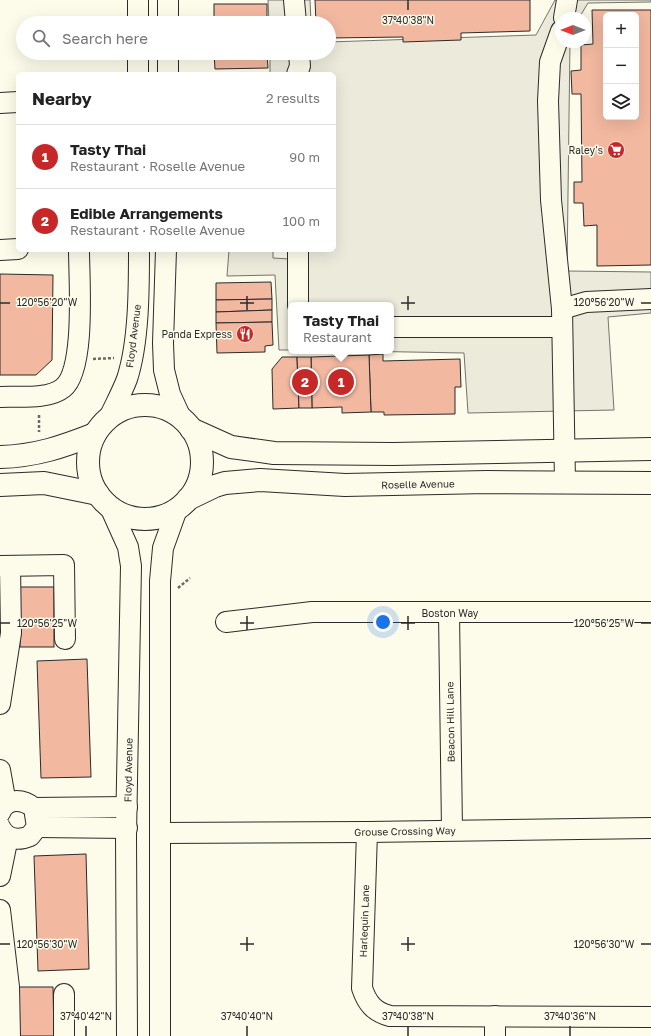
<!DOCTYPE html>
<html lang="en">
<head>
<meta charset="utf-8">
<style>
  :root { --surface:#fff; --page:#f2f2f2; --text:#222; --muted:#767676; --line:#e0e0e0; --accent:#c62828 }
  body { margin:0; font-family:"Golos Text",sans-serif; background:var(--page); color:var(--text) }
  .controls { position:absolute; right:12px; top:12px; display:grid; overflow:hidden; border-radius:6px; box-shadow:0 4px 16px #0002 }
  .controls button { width:36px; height:36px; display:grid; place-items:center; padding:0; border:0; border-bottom:1px solid var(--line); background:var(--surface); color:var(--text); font:20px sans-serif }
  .compass { position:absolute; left:555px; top:12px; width:36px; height:36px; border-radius:50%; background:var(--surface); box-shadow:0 4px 16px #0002; rotate:270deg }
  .you { position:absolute; left:383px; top:622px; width:14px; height:14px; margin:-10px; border:3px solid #fff; border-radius:50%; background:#1a73e8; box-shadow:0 0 0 6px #1a73e833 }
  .badge { display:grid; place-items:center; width:26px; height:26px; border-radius:50%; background:var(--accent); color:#fff; font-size:13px; font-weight:700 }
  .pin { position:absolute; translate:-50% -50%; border:2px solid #fff; box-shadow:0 1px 4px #0006 }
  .popup { position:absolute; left:288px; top:302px; width:106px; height:52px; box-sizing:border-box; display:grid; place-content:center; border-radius:6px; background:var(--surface); filter:drop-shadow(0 1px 3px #0005); font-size:13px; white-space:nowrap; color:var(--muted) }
  .popup b { font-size:15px; color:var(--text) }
  .popup::after { content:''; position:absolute; left:50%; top:100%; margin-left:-8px; border:8px solid transparent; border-top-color:var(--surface) }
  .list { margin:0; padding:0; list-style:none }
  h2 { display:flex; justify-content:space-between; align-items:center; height:52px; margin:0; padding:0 16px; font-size:17px }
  h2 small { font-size:13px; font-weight:400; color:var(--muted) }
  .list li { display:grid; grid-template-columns:26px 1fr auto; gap:12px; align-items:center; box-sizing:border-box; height:64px; padding:0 16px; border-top:1px solid var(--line) }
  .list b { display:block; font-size:15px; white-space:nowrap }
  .list p { margin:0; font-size:13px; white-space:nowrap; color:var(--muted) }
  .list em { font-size:13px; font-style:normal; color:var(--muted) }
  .icon { flex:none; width:22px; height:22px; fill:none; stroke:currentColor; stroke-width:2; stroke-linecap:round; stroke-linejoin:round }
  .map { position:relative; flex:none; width:651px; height:1036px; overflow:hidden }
  .search { position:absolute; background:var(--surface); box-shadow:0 4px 16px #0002; left:16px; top:16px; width:320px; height:44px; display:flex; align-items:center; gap:10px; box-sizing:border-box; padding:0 14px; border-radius:22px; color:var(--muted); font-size:15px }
  .panel { position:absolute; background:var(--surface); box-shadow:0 4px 16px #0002; left:16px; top:72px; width:320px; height:180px; border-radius:6px }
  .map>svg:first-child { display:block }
  .parking { fill:#eceadb; stroke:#74746e }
  .building { fill:#f2b8a0; stroke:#2b2b2b; fill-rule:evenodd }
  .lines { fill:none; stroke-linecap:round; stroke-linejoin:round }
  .minor-casing { stroke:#2b2b2b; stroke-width:22 }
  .major-casing { stroke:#2b2b2b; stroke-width:24 }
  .path { stroke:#6a6964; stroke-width:2.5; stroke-dasharray:3 2; stroke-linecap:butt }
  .minor { stroke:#fdfbea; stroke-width:20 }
  .major { stroke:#fdfbea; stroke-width:22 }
  .ticks { fill:none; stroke:#2b2b2b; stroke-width:1.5 }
  .labels { text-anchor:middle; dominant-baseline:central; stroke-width:3; stroke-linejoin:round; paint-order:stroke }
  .poi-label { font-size:10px; fill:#2b2b2b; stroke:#fdfbea; text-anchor:end }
  .street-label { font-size:10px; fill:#2b2b2b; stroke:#fdfbea }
  .ticks-label { font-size:10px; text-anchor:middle; fill:#2b2b2b; stroke:#fdfbea; stroke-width:3; stroke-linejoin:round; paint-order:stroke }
</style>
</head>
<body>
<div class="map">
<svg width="651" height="1036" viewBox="0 0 651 1036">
  <rect width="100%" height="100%" fill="#fdfbea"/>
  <g class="parking">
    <polygon points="268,0 310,0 311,23 269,23"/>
    <polygon points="555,0 651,0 651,2 588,3 579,18 561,18 561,42 570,42 567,271 651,272 651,313 608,317 614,410 468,413 464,353 355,351 391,351 391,305 291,305 291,350 279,350 275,275 227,276 229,250 273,250 273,258 290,259 290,250 334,250 334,74 270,74 270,53 329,53 329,42 536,35"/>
  </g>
  <g class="building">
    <polygon points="315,0 530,0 530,31 461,33 461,40 403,42 403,37 329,38 329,23 316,23"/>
    <rect x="214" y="4" width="53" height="19"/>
    <path d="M592,10h59v255l-54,1v-41l-13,1 -1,-23h-9v-21h8l-1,-88h-9l-1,-23 10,-1v-25l12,-1zM606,15h30v102h-30z"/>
    <polygon points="214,53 267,53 268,68 215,69"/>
    <polygon points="0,274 53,275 52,360 36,375 0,375"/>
    <polygon points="271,282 272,299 216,300 216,283"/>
    <polygon points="272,299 272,310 216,312 216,300"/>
    <polygon points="272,310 272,322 216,323 216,312"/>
    <polygon points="272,322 273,345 265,346 265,352 217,353 216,323"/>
    <polygon points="383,354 383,361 460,359 461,387 455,387 455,414 384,415 384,412 371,412 369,355"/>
    <polygon points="369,355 371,412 342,413 342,407 312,408 311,357"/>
    <polygon points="282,357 297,357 299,408 273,409 272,369"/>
    <polygon points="297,357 311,357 312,408 299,408"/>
    <rect x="20" y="587" width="34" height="60"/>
    <polygon points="87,659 91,777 41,778 37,661"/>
    <polygon points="86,854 89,969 38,971 34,856"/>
    <polygon points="18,987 53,987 54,1036 19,1036"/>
  </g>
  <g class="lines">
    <g class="minor-casing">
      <g id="minor">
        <polyline points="138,0 138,23"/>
        <polyline points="294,0 296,23"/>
        <polyline points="564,18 567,0"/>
        <polyline points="168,23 168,0"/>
        <polyline points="561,31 550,62 548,101 551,200 562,309 565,482"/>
        <polyline points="138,53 138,74"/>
        <polyline points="168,74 168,53"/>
        <polyline points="297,74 300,66 299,53"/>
        <polyline points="0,103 18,102"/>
        <polyline points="0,250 18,249"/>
        <polyline points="166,250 163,343 164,370 170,394 181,418"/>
        <polyline points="298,250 298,305"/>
        <polyline points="562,309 586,302 651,299"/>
        <polyline points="391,327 562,327"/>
        <path d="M0,397c18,-1 48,3 63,-9 23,-18 16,-109 16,-138"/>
        <path d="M109,418c6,-13 13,-26 18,-39 12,-37 12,-90 12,-129"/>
        <polyline points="110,507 128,547 131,566 126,835 127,1036"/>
        <polyline points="0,566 64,565 65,639"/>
        <polyline points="449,613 452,830"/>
        <polyline points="226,622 312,612 651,612"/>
        <polyline points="0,704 11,633 10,566"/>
        <polyline points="0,770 6,804"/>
        <polyline points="34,808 127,807"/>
        <path d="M0,813c6,-16 23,-14 34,-5l3,19 -7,9c-12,5 -24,4 -30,-9"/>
        <polyline points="37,827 127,828"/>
        <path d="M367,832l-5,156c5,15 12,24 28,28l261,1"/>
        <polyline points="160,833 367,832 651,828"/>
        <polyline points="0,876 8,837"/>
        <polyline points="0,910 9,987 10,1036"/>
        <polyline points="64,994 64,1036"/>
        <polyline points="495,1016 495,1036"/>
        <polyline points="160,1036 160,581 163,548 177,509"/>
      </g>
    </g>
    <g class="major-casing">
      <g id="major">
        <circle cx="145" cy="462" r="57"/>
        <polyline points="191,429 231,447 274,453 393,454 651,449"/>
        <path d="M0,457c36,-1 62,-10 95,-23"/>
        <polyline points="0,485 44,483 98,494"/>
        <polyline points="188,499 215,486 225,483 260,480 345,485 487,482 651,483"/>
      </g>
    </g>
    <g class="path">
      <polyline points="93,359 114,358"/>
      <polyline points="39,415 39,432"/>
      <polyline points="178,588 190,578"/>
    </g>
    <use href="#minor" class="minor"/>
    <use href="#major" class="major"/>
  </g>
  <path class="ticks" d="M408,0v10M247,296v14M408,296v14M0,303h10M240,303h14M401,303h14M641,303h10M247,616v14M408,616v14M0,623h10M240,623h14M401,623h14M641,623h10M247,937v14M408,937v14M0,944h10M240,944h14M401,944h14M641,944h10M86,1026v10M247,1026v10M408,1026v10M570,1026v10"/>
  <defs>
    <g id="supermarket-disc" transform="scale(0.9)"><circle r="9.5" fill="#c62828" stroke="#fdfbea"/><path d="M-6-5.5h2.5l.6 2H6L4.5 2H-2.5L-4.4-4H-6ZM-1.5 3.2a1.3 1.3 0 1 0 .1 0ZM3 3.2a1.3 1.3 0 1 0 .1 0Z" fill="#fff"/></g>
    <g id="restaurant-disc" transform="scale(0.9)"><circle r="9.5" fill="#c62828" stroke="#fdfbea"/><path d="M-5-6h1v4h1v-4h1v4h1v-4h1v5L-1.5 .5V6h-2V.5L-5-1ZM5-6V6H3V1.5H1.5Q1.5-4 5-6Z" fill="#fff"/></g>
  </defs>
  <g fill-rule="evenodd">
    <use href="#supermarket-disc" x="616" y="150"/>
    <use href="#restaurant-disc" x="245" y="334"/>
  </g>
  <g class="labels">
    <g class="poi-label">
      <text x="603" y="150">Raley's</text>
      <text x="232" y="334">Panda Express</text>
    </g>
    <g class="street-label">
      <text transform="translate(133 336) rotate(-83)">Floyd Avenue</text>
      <text transform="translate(418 484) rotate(-1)">Roselle Avenue</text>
      <text x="450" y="613">Boston Way</text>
      <text transform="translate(450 722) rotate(-91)">Beacon Hill Lane</text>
      <text transform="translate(128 770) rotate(-89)">Floyd Avenue</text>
      <text transform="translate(405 831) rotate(-1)">Grouse Crossing Way</text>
      <text transform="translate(364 921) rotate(-88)">Harlequin Lane</text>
    </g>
  </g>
  <g class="ticks-label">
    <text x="408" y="24">37°40'38"N</text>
    <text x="604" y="306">120°56'20"W</text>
    <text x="47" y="306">120°56'20"W</text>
    <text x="604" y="627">120°56'25"W</text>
    <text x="47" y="627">120°56'25"W</text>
    <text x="604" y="948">120°56'30"W</text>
    <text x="47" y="948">120°56'30"W</text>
    <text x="86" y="1020">37°40'42"N</text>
    <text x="247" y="1020">37°40'40"N</text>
    <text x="408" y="1020">37°40'38"N</text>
    <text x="570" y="1020">37°40'36"N</text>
  </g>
</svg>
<div class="controls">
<button>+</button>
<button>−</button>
<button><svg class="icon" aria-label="layers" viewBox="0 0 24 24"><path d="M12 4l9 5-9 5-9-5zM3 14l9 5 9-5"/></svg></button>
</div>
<svg class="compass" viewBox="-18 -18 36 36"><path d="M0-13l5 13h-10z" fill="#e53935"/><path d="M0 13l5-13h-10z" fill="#767676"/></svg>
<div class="you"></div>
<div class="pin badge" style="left:341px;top:382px">1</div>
<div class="popup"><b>Tasty Thai</b>Restaurant</div>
<div class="pin badge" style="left:305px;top:382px">2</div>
<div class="search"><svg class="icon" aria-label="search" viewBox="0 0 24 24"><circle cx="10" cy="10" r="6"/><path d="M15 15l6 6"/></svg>Search here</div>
<section class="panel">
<h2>Nearby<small>2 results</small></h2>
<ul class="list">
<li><span class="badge">1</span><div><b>Tasty Thai</b><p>Restaurant · Roselle Avenue</p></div><em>90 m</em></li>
<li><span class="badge">2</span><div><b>Edible Arrangements</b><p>Restaurant · Roselle Avenue</p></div><em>100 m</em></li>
</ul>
</section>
</div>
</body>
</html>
